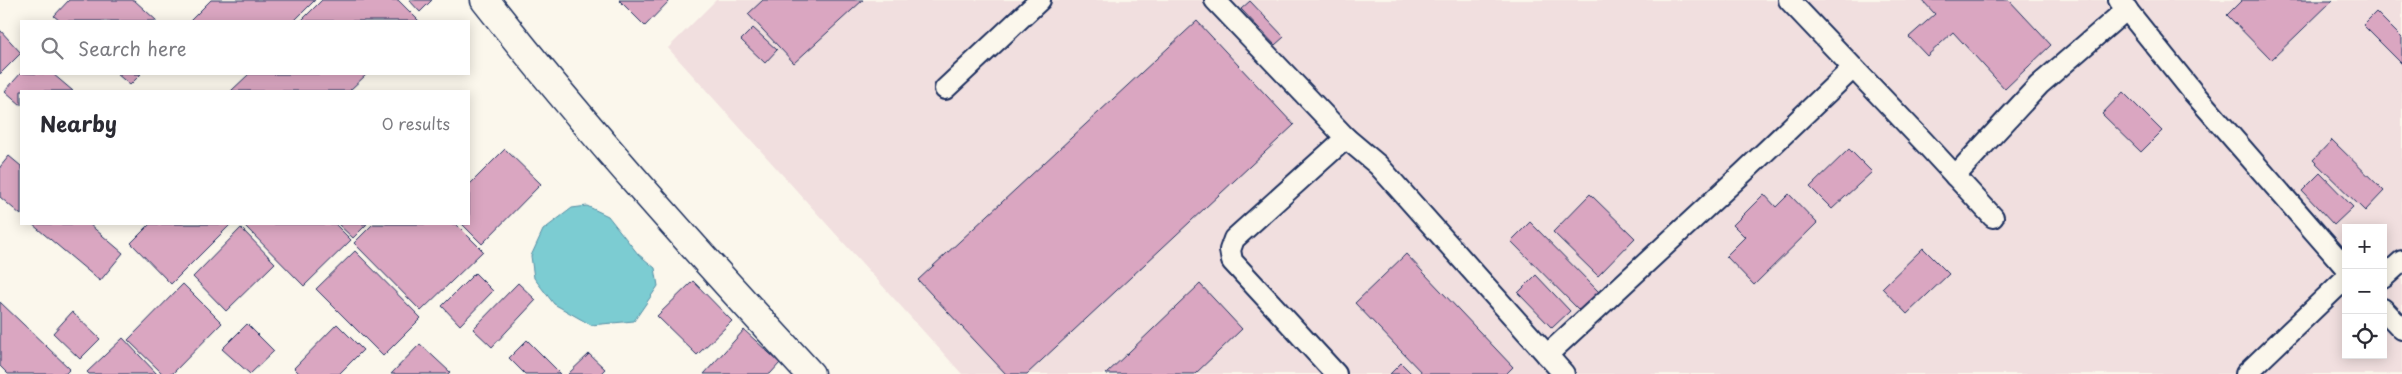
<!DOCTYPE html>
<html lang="en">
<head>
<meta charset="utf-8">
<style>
  :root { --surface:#fff; --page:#f2f2f3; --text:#2b2b33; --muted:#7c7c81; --line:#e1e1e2 }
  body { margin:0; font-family:"Playpen Sans",sans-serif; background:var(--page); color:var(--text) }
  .controls { position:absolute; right:15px; bottom:15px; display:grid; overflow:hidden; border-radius:0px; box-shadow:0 2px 12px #0003 }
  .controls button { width:45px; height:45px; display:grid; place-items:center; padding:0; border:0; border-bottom:1px solid var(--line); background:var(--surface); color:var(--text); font:25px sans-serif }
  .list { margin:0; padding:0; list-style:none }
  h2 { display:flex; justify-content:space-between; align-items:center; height:65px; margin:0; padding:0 20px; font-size:21px }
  h2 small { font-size:16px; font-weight:400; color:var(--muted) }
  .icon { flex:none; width:28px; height:28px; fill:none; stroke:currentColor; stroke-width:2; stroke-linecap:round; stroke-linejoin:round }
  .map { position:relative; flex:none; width:2402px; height:374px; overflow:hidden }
  .search { position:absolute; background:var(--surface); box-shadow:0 2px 12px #0003; left:20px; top:20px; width:450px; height:55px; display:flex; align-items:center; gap:12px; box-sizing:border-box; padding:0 18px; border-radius:0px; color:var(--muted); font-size:19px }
  .panel { position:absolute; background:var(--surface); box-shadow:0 2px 12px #0003; left:20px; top:90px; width:450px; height:135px; border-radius:0px }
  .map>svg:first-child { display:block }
  .built { fill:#f1dfdf; fill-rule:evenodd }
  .water { fill:#7bccd2; stroke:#558da4 }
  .building { fill:#daa6c1; stroke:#1b2f5e }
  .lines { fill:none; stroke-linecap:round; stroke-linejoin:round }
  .lane-casing { stroke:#1b2f5e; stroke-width:24 }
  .secondary-casing { stroke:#1b2f5e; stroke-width:31 }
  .lane { stroke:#fbf7ec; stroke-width:20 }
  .secondary { stroke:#fbf7ec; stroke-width:28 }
</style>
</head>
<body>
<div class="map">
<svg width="2402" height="374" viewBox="0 0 2402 374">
  <rect width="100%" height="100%" fill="#fbf7ec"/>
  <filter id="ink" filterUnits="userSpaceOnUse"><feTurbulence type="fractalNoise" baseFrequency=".02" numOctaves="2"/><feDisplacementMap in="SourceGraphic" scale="10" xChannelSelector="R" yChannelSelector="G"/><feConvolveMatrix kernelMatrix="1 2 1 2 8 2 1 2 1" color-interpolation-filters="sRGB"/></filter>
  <g filter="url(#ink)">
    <path class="built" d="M716,0h1686v374h-1440l-294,-326zM2346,228h37v127h-37z"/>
    <polygon class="water" points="587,206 608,216 638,254 655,268 658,286 634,321 591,325 554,304 534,278 531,256 543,230 572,208"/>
    <g class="building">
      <polygon points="69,0 134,0 157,21 60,21 54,16"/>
      <polygon points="211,0 315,0 294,21 190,21"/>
      <polygon points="322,0 398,0 419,21 301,21"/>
      <polygon points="409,0 432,0 420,12"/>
      <polygon points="619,0 670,0 645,26"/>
      <polygon points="763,0 863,0 794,63 748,14"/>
      <polygon points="1922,0 2009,0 2051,45 2005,89 1953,32 1927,56 1909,37 1935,14"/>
      <polygon points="2242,0 2333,0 2271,60 2227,15"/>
      <polygon points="1250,1 1284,37 1275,45 1241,9"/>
      <polygon points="2376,12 2402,38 2402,64 2363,25"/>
      <polygon points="1197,21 1294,125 1027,374 1006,374 918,280"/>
      <polygon points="753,28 777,50 765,63 741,40"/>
      <polygon points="0,30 21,53 0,74"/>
      <polygon points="21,73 53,74 73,91 21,91 21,105 5,91"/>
      <polygon points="117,74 141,74 130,85"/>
      <polygon points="249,74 367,74 349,91 231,91"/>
      <polygon points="2123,92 2162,131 2141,152 2102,114"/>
      <polygon points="2332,140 2384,191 2365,211 2313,160"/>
      <polygon points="505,149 541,184 482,244 462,224 469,224 469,185"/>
      <polygon points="1849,149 1872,172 1832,209 1810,187"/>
      <polygon points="9,156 21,166 21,215 0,197 0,167"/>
      <polygon points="2320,173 2353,207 2334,225 2302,191"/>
      <polygon points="1590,194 1635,238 1598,276 1553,232"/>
      <polygon points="1764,194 1776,207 1789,194 1817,223 1754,285 1726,256 1745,237 1733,225"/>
      <polygon points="1530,222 1600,293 1580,311 1511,241"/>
      <polygon points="32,224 89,224 123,253 100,281"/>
      <polygon points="150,224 231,224 171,284 131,243"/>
      <polygon points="243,224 335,224 351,240 304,286"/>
      <polygon points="338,224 367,224 353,238"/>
      <polygon points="373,224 456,224 483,251 421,311 354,243"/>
      <polygon points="241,228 275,263 226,311 193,277"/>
      <polygon points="1923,248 1949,274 1907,314 1882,288"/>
      <polygon points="355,251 421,318 383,356 316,289"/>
      <polygon points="1406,254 1513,367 1506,374 1423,374 1355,303"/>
      <polygon points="475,273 493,291 460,325 442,306"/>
      <polygon points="1536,275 1570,311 1552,328 1518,293"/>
      <polygon points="693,281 732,321 697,355 657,316"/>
      <polygon points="518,283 536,300 492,347 473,329"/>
      <polygon points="183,284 222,323 172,374 163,374 128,340"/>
      <polygon points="1200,284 1242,329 1195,374 1106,374"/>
      <polygon points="0,302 70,369 65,374 8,374 0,366"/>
      <polygon points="72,312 100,339 80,359 53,333"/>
      <polygon points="247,324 274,351 250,374 222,349"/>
      <polygon points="337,324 363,350 339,374 300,374 294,368"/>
      <polygon points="744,330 780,363 770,374 704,374"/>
      <polygon points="123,338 157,374 89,374 87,372"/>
      <polygon points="527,340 561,374 525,374 509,358"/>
      <polygon points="420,344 450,372 448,374 391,374"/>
      <polygon points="589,354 605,369 600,374 568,374"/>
      <polygon points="1401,363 1412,374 1390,374"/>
    </g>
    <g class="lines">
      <g class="lane-casing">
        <g id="lane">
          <polyline points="1215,0 1346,138"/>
          <polyline points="1789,0 1924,142 1993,217"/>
          <polyline points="2119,0 2192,91 2346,268"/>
          <polyline points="945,89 1040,0"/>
          <polyline points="1955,176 2039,85 2127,9"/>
          <polyline points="2383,278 2402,261"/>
          <polyline points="2383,309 2402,329"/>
          <polyline points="1547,355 1743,173 1853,68"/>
          <polyline points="1336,374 1232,261 1230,250 1234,239 1346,138 1378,165 1564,374"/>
          <polyline points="2246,374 2346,278"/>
        </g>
      </g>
      <g class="secondary-casing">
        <path id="secondary" d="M485,0c102,130 213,253 325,374"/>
      </g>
      <use href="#lane" class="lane"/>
      <use href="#secondary" class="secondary"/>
    </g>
  </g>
</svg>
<div class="controls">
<button>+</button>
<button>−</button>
<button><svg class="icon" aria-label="locate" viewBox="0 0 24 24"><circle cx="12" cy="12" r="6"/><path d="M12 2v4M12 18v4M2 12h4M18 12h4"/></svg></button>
</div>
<div class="search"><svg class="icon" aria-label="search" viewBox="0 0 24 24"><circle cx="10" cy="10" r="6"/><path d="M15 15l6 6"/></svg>Search here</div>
<section class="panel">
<h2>Nearby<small>0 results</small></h2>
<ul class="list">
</ul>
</section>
</div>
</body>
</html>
